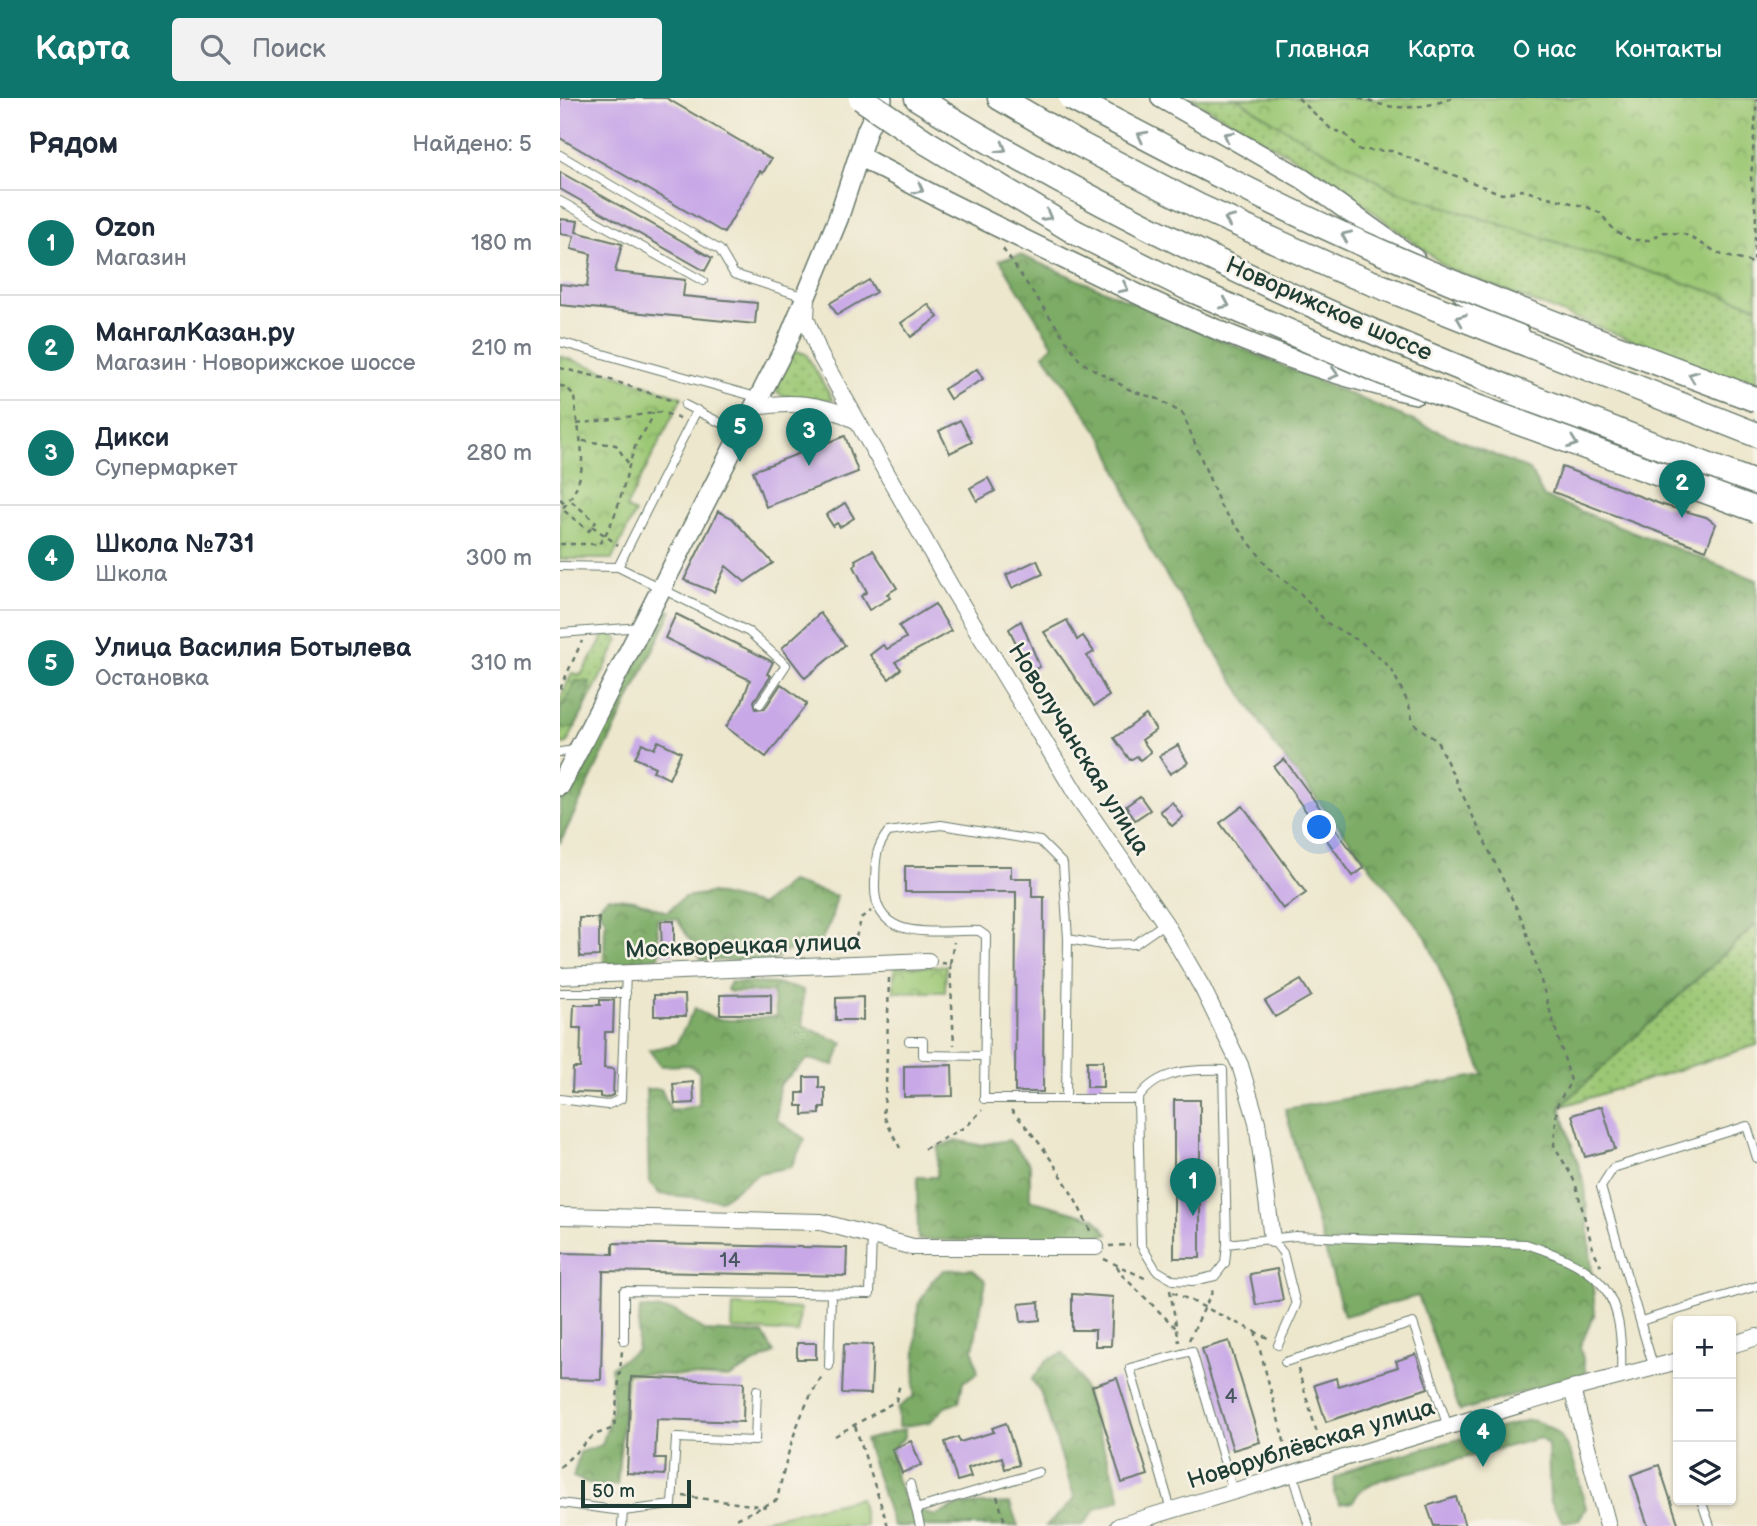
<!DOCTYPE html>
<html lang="ru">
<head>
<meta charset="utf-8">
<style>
  :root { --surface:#fff; --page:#f2f2f3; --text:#1f2937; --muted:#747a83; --line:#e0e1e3; --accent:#0f766e }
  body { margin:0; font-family:"Balsamiq Sans",sans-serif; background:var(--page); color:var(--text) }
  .controls { position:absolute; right:21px; bottom:21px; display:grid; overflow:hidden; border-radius:7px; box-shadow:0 2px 5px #0004 }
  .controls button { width:63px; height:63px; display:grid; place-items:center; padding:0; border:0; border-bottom:2px solid var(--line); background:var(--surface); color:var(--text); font:35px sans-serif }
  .scale { position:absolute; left:21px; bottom:18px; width:110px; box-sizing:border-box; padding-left:7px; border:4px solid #1f3d34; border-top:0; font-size:19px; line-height:24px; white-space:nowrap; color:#1f3d34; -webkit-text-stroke:5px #f7f3e8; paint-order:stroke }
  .you { position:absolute; left:760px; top:730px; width:24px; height:24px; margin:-18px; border:5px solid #fff; border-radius:50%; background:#1a73e8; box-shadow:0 0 0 10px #1a73e833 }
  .badge { display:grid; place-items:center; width:46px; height:46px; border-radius:50%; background:var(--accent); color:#fff; font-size:23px; font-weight:700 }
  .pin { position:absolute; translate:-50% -58px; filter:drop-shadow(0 2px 4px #0008) }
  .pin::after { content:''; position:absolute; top:37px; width:24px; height:21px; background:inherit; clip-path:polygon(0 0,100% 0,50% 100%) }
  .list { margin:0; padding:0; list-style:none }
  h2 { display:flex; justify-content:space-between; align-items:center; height:91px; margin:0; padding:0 28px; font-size:30px }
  h2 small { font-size:23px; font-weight:400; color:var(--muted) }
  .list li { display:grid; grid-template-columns:46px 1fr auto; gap:21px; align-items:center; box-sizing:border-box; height:105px; padding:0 28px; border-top:2px solid var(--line) }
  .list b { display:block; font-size:26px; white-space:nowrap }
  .list p { margin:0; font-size:23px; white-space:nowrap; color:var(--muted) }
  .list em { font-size:23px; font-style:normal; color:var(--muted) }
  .icon { flex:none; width:38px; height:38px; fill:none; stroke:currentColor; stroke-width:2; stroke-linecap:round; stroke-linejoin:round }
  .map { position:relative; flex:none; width:1197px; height:1428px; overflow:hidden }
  header { display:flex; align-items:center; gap:42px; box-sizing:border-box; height:98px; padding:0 35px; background:var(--accent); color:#fff }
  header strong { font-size:33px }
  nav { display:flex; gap:38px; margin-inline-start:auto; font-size:24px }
  .search { width:490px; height:63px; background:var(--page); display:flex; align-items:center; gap:18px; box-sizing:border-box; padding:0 24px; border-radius:7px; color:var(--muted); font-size:26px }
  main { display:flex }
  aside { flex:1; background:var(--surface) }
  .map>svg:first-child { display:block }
  .grass { fill:url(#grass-dots); stroke:#5e8254; stroke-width:2 }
  .forest { fill:url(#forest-crowns); stroke:#4e744d; stroke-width:2 }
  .park { fill:url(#park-crowns); stroke:#5e8254; stroke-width:2 }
  .garden { fill:#9cc875; stroke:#5e8254; stroke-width:2 }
  .building { fill:#c8a8e7 }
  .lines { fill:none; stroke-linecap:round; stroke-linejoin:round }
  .service-casing { stroke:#67786a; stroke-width:10 }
  .minor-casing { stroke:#67786a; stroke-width:18 }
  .tertiary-casing { stroke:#67786a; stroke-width:22 }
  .trunk-casing { stroke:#67786a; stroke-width:27 }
  .path { stroke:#67786a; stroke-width:2.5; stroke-dasharray:5 5; stroke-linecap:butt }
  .service { stroke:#fff; stroke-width:8 }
  .minor { stroke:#fff; stroke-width:16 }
  .tertiary { stroke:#fff; stroke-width:19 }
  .trunk { stroke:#fff; stroke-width:24 }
  .trunk-bridge-casing { stroke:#67786a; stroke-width:27; stroke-linecap:butt }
  .trunk-bridge { stroke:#fff; stroke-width:24 }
  .oneway { stroke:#8f9e9a }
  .labels { text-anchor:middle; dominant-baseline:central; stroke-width:5; stroke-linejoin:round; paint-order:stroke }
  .number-label { font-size:21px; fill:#495861 }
  .street-label { font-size:24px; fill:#1f3d34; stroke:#f7f3e8 }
</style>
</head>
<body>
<header>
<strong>Карта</strong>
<div class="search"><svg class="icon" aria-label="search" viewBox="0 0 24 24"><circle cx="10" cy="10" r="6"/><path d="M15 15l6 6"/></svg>Поиск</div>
<nav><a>Главная</a><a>Карта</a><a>О нас</a><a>Контакты</a></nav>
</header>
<main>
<aside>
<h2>Рядом<small>Найдено: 5</small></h2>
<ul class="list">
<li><span class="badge">1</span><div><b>Ozon</b><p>Магазин</p></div><em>180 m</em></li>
<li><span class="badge">2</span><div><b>МангалКазан.ру</b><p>Магазин · Новорижское шоссе</p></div><em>210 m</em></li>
<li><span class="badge">3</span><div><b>Дикси</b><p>Супермаркет</p></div><em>280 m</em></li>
<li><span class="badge">4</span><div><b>Школа №731</b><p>Школа</p></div><em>300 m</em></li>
<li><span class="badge">5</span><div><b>Улица Василия Ботылева</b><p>Остановка</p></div><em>310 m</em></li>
</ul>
</aside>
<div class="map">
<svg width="1197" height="1428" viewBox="0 0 1197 1428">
  <defs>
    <pattern id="grass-dots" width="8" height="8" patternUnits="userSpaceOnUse" patternTransform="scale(1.75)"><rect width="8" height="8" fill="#9cc875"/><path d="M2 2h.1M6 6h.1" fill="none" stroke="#7fa461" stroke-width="1.8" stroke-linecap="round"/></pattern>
    <pattern id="forest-crowns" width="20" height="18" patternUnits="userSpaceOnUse" patternTransform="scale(1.75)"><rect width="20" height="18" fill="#7dac66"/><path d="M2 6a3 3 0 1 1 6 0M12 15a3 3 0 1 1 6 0" fill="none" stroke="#668d55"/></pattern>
    <pattern id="park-crowns" width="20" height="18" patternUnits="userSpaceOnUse" patternTransform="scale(1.75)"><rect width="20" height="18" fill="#9cc875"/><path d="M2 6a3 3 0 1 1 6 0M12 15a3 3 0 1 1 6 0" fill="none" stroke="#7fa461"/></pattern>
  </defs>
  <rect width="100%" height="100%" fill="#f7f3e8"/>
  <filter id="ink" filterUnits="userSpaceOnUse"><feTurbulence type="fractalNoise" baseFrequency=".0143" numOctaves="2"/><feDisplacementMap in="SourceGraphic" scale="14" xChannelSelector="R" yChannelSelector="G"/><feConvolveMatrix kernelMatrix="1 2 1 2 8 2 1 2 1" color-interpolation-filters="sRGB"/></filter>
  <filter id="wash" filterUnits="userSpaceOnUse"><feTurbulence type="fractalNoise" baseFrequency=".00686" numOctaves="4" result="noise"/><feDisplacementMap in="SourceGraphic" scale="28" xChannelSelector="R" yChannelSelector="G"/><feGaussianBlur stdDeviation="1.57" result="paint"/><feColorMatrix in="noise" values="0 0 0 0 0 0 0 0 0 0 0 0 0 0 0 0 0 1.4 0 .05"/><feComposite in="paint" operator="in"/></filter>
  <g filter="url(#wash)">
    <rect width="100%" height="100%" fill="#ede7cd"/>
    <g class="grass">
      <polygon points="630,0 677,0 722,29 836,93 1197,208 1197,291 889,171 766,78"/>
      <path d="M237,253l9,3 27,46 -50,-4 -6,-4c-3,-11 10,-34 20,-41z"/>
      <polygon points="53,536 59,542 7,645 0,646 0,601 12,575 21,577 44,538"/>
      <polygon points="1197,825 1197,947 1000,1009"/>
    </g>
    <g class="forest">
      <polygon points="460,157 970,372 984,399 1197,482 1197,825 1000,1009 1025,1088 1035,1215 1020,1248 1026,1275 900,1313 858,1198 784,1218 725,1011 924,977 866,839 717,651 590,452 546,345 484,256 493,247 440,162"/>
      <polygon points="99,508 112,513 0,745 0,705"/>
      <polygon points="16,583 30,584 25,610 15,629 5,631 0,627 0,611"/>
      <polygon points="230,784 277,798 271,822 261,843 225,854 214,863 142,862 117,821 97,821 99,859 54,867 44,864 45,821 37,810 48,799 75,802 107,814 124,799 151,795 201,807"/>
      <path d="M170,884l48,2 25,6v36l40,17 -9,22 -26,-6 -29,26 -2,35 28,19 -14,28 -32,6 -38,27 -62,-6 -10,-13 -3,-92h15l10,22 28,-6v-33l-11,-7 -27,1 -12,-16 27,-6 19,-36c21,19 56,11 82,8l-5,-24h-41l-4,-2z"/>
      <polygon points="396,1042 419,1047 449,1042 470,1066 470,1102 535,1120 548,1136 511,1143 358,1142 357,1079 377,1079 378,1049"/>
      <polygon points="412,1171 426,1183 413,1252 418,1275 403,1284 399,1304 385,1309 370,1324 338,1329 338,1310 354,1298 358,1207 372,1183 384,1172"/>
      <polygon points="80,1210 115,1213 145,1233 203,1236 214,1255 168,1280 67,1275 57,1387 36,1388 13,1379 20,1354 42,1347 52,1312 51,1269 77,1252"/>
      <polygon points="503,1255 521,1282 561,1401 536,1411 523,1427 486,1428 515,1401 480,1293 472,1282 487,1262"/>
      <path d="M969,1322c44,7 47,52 57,88l-7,12 -16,2 -13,-22 -2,-55 -8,-7 -160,42 -20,11 -8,11 -12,2 -6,-11 1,-15 21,-11z"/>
      <polygon points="345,1331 345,1339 332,1351 336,1381 347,1408 375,1418 399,1407 450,1405 458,1428 333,1428 305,1342"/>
    </g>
    <g class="park">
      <polygon points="677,0 1197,0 1197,208 836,93 722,29"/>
      <polygon points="0,258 122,299 66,410 75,415 52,461 0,461"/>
      <polygon points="386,868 385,894 334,894 334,869"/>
      <polygon points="173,1207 240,1211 238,1235 172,1231"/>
    </g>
    <polygon class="garden" points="300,1400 306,1428 202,1428 201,1422"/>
    <g id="blocks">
      <g class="building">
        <polygon points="0,0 106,0 211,61 203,75 200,73 164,135 0,40"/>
        <polygon points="0,74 152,160 145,173 0,91"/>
        <polygon points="0,121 18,123 16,134 62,146 55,174 125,182 123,198 197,205 195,226 0,207 0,186 27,189 31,156 11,151 14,138 0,136"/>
        <polygon points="309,182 316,194 277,217 270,205"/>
        <polygon points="368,206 378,219 351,239 341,225"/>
        <polygon points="417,271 423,281 390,301 384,291"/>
        <polygon points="400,322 412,344 390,355 379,333"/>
        <polygon points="285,338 298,374 206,409 193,373"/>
        <polygon points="1002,369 1103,407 1146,419 1156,426 1146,452 993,394"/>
        <polygon points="428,380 435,393 417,403 410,390"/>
        <polygon points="285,405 294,420 280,429 277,425 273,428 266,417"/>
        <polygon points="158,413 172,420 213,465 185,484 166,468 154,494 124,482"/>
        <polygon points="313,452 337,490 327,496 330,500 309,512 301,498 307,494 294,468 297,466 295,462"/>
        <polygon points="477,462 483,476 452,490 446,477"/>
        <polygon points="375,506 391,533 335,564 341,571 329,581 310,557 323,547 327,551 346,540 339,528"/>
        <polygon points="260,515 285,547 245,580 222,550"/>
        <polygon points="116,516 213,564 207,576 211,578 194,603 196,611 205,610 221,586 247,606 206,659 166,629 182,604 190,582 105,540"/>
        <polygon points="507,522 517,542 523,538 534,554 527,558 549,598 534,608 484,534"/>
        <polygon points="461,523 480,569 470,573 449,531"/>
        <polygon points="586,617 596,632 582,642 591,654 580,662 577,658 570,662 554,640"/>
        <polygon points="98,643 121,654 109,681 93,673 95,669 75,660 82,645 94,651"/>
        <polygon points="618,647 628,665 610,676 599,658"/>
        <polygon points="724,661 804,770 793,778 714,669"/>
        <polygon points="580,698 590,712 575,722 566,708"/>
        <polygon points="612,704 623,719 612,728 600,713"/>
        <polygon points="683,708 746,795 723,811 660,725"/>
        <polygon points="345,768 451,768 451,780 472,780 472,799 484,799 483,994 455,994 456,794 345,794"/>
        <polygon points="19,820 39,820 39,858 20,859"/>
        <polygon points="101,823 114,823 114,856 102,856"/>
        <polygon points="741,882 751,898 715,919 705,903"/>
        <polygon points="211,896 211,916 160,916 160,897"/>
        <polygon points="94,897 125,897 126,918 94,918"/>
        <polygon points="303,899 303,922 276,922 276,900"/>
        <polygon points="40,902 54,902 53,934 45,934 44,970 54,971 53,997 46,1000 40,999 40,995 12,994 13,970 20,970 21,930 13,930 14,907 40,907"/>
        <rect x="527" y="963" width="16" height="26"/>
        <polygon points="392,967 393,998 344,999 344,968"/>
        <polygon points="244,979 259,979 259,990 265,990 265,1009 260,1009 260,1016 243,1017 243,1008 237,1008 237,995 244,995"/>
        <polygon points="133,984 134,1005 115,1006 113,986"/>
        <rect x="614" y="1002" width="26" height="158"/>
        <polygon points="1042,1008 1055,1051 1025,1059 1012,1017"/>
        <polygon points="53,1145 287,1150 286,1178 43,1173 41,1282 0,1281 0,1155 53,1156"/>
        <polygon points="717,1171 723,1202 696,1207 690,1176"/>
        <polygon points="512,1196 553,1199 551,1248 535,1248 535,1232 512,1232"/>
        <polygon points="479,1204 480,1222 461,1224 459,1206"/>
        <polygon points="669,1243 700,1344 673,1352 642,1251"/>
        <rect x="237" y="1245" width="19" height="16"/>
        <polygon points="284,1246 313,1247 311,1296 282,1295"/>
        <polygon points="856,1256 868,1290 766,1324 754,1287 776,1280 778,1288 838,1269 836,1263"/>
        <polygon points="71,1279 184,1284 183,1324 97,1321 95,1360 106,1360 105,1377 67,1375"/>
        <polygon points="557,1280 588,1377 562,1385 532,1288"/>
        <polygon points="446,1325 459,1367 445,1371 442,1359 408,1370 411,1379 397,1383 385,1344 398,1339 400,1344 434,1334 432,1330"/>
        <polygon points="351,1343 361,1367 342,1375 332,1351"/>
        <polygon points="1099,1367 1119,1428 1088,1428 1071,1377"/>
        <polygon points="896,1399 905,1428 874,1428 867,1408"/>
      </g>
    </g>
  </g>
  <g filter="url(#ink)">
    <use href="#blocks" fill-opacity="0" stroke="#67786a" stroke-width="2"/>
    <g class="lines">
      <g class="service-casing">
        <g id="service">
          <polyline points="0,57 160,152 174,176 245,199"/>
          <polyline points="0,103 143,183"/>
          <polyline points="0,244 200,300"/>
          <polyline points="125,307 179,334"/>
          <polyline points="0,468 58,469 189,534 226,567 200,606"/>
          <polyline points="58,469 137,312"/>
          <polyline points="0,535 81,529"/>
          <polyline points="0,654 15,652"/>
          <polyline points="508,841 542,847 575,846 605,825"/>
          <polyline points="0,895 66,895"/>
          <polyline points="349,943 363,943 363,957 424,958"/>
          <polyline points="0,1001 47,1007 61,1001 66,875"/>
          <path d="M506,1001l2,-160 -5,-75 -23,-23 -99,-16 -53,7c-14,19 -12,28 -13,51 -3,62 62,46 104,48l7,5 -2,163h154l3,146 15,25 17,10 20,1 22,-5 10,-13 2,-19 68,-8 231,8c80,26 98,48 95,132"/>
          <path d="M578,1001c19,-29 53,-30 85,-29l4,174"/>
          <polyline points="712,1141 723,1155 736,1207 718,1247"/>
          <polyline points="1081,1223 1197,1188"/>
          <polyline points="64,1243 64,1193 310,1196 312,1138"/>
          <polyline points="725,1264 853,1225 888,1329"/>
          <polyline points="269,1268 271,1196"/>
          <polyline points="1094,1271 1041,1089 1053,1070 1187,1028 1197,1060"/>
          <polyline points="733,1376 749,1428"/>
          <polyline points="350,1386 360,1428"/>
          <polyline points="1141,1402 1150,1428"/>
          <polyline points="0,1405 63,1413 62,1428"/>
          <polyline points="356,1411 479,1374"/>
          <polyline points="611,1412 570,1270 632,1253 673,1394"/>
          <polyline points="63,1413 112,1407 116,1340 195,1343 197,1292"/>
        </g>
      </g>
      <g class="minor-casing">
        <g id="minor">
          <polyline points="247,201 246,220 260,257 391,489 516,696 605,825 643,891 680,967 697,1024 712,1141"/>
          <path d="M195,309c36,-6 68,-4 100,13"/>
          <polyline points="0,878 368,863"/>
          <polyline points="0,1118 261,1124 353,1149 536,1149"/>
          <polyline points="1171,1247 1197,1239"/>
          <polyline points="1012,1291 1048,1428"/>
          <polyline points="559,1428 1012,1291 1118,1263"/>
        </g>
      </g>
      <g class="tertiary-casing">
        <g id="tertiary">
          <polyline points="601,0 743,81 855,161"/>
          <path d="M299,58c73,40 149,76 224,112 107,52 216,102 333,126"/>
          <polyline points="902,195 960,237"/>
          <polyline points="948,313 1015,323"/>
          <polyline points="0,688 226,247 278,121 307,32 322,1"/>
        </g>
      </g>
      <g class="trunk-casing">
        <g id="trunk">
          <path d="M357,0c262,163 552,278 840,386"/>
          <polyline points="440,0 519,46 638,108 777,171 1197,337"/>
          <polyline points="366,44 515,134"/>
        </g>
      </g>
      <g class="path">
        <polyline points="738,0 772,32 784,35 800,52 832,53 942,96 961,92 1027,109 1040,115 1055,133 1071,142 1089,142 1104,134 1124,136 1162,157 1197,166"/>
        <path d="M799,0c36,13 58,12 94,0"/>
        <polyline points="443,151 521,264 572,293 598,301 623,316 661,409 710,471 741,496 767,525 801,544 831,570 849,607 853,625 877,643 964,826 1011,983 997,1007 994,1047 1015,1084 1033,1151 1041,1168"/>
        <polyline points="1194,163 1196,117 1191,80 1197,0"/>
        <polyline points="0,270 51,282 116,304"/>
        <path d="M0,288l6,1 8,8c3,45 22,75 -12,114l27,22 7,-9 -26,-22"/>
        <polyline points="17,326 101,314 120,321"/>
        <polyline points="23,343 56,347 70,368"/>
        <polyline points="0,401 6,406"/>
        <polyline points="32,428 58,447"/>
        <path d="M0,446h39c22,-30 24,-64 36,-97 5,-13 15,-20 18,-34"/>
        <polyline points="0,591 22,543"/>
        <polyline points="293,849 302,819 311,813"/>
        <polyline points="381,865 390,866 394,844"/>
        <polyline points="390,866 394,947"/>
        <polyline points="329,880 326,989 323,1017 340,1050"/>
        <path d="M451,1012c33,34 61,79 80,123"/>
        <polyline points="364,1051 407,1028 422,1012"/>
        <polyline points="549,1148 570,1147"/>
        <polyline points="544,1161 589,1182"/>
        <polyline points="557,1168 562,1177 617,1231"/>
        <polyline points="610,1192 619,1244"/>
        <polyline points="613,1194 708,1240"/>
        <polyline points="695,1233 729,1362"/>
        <polyline points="629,1242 655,1188"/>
        <polyline points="738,1271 762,1352"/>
        <polyline points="295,1328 328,1428"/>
        <polyline points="275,1338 336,1303 340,1285"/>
        <polyline points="0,1369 34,1337 54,1330 62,1253"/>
        <polyline points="123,1398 206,1409"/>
        <polyline points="437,1398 446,1428"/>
        <path d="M171,1428l3,-6 43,-20c10,-46 20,-86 46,-125"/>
      </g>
      <use href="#service" class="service"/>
      <use href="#minor" class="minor"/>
      <use href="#tertiary" class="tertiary"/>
      <use href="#trunk" class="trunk"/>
      <g class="trunk-bridge-casing">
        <g id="trunk-bridge">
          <polyline points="301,0 366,44"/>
          <path d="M511,0c102,54 204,108 310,154 123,54 250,101 376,148"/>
          <polyline points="515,134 630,191 824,275 1197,412"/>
        </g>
      </g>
      <use href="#trunk-bridge" class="trunk-bridge"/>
    </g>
    <defs><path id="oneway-chevron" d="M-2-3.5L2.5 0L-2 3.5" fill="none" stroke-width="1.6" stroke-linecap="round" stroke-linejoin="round" transform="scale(1.75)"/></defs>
    <g class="oneway">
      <use href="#oneway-chevron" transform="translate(582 38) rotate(-152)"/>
      <use href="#oneway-chevron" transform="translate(668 38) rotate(-150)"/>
      <use href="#oneway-chevron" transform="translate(442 50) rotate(30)"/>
      <use href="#oneway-chevron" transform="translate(359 91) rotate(29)"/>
      <use href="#oneway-chevron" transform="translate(487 118) rotate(29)"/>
      <use href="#oneway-chevron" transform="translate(669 122) rotate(-156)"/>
      <use href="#oneway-chevron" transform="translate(786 138) rotate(-156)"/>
      <use href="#oneway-chevron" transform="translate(564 190) rotate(26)"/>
      <use href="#oneway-chevron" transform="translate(665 206) rotate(24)"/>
      <use href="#oneway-chevron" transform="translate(901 221) rotate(-158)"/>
      <use href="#oneway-chevron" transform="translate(774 276) rotate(17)"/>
      <use href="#oneway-chevron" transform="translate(1133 278) rotate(-159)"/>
      <use href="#oneway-chevron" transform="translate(1013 345) rotate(20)"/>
    </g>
  </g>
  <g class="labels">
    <g class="number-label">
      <text x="170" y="1162">14</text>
      <text x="671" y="1298">4</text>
    </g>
    <g class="street-label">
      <text transform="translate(769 211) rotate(24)">Новорижское шоссе</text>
      <text transform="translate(519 651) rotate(58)">Новолучанская улица</text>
      <text transform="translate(183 848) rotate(-2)">Москворецкая улица</text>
      <text transform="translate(751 1346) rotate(-17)">Новорублёвская улица</text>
    </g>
  </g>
</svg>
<div class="controls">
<button>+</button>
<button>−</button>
<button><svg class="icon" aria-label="layers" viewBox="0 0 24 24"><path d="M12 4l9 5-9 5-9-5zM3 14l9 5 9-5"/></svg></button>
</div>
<div class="scale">50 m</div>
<div class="you"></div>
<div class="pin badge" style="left:633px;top:1118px">1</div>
<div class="pin badge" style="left:1122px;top:420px">2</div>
<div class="pin badge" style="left:249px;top:368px">3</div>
<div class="pin badge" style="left:923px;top:1369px">4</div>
<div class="pin badge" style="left:180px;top:364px">5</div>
</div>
</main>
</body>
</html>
